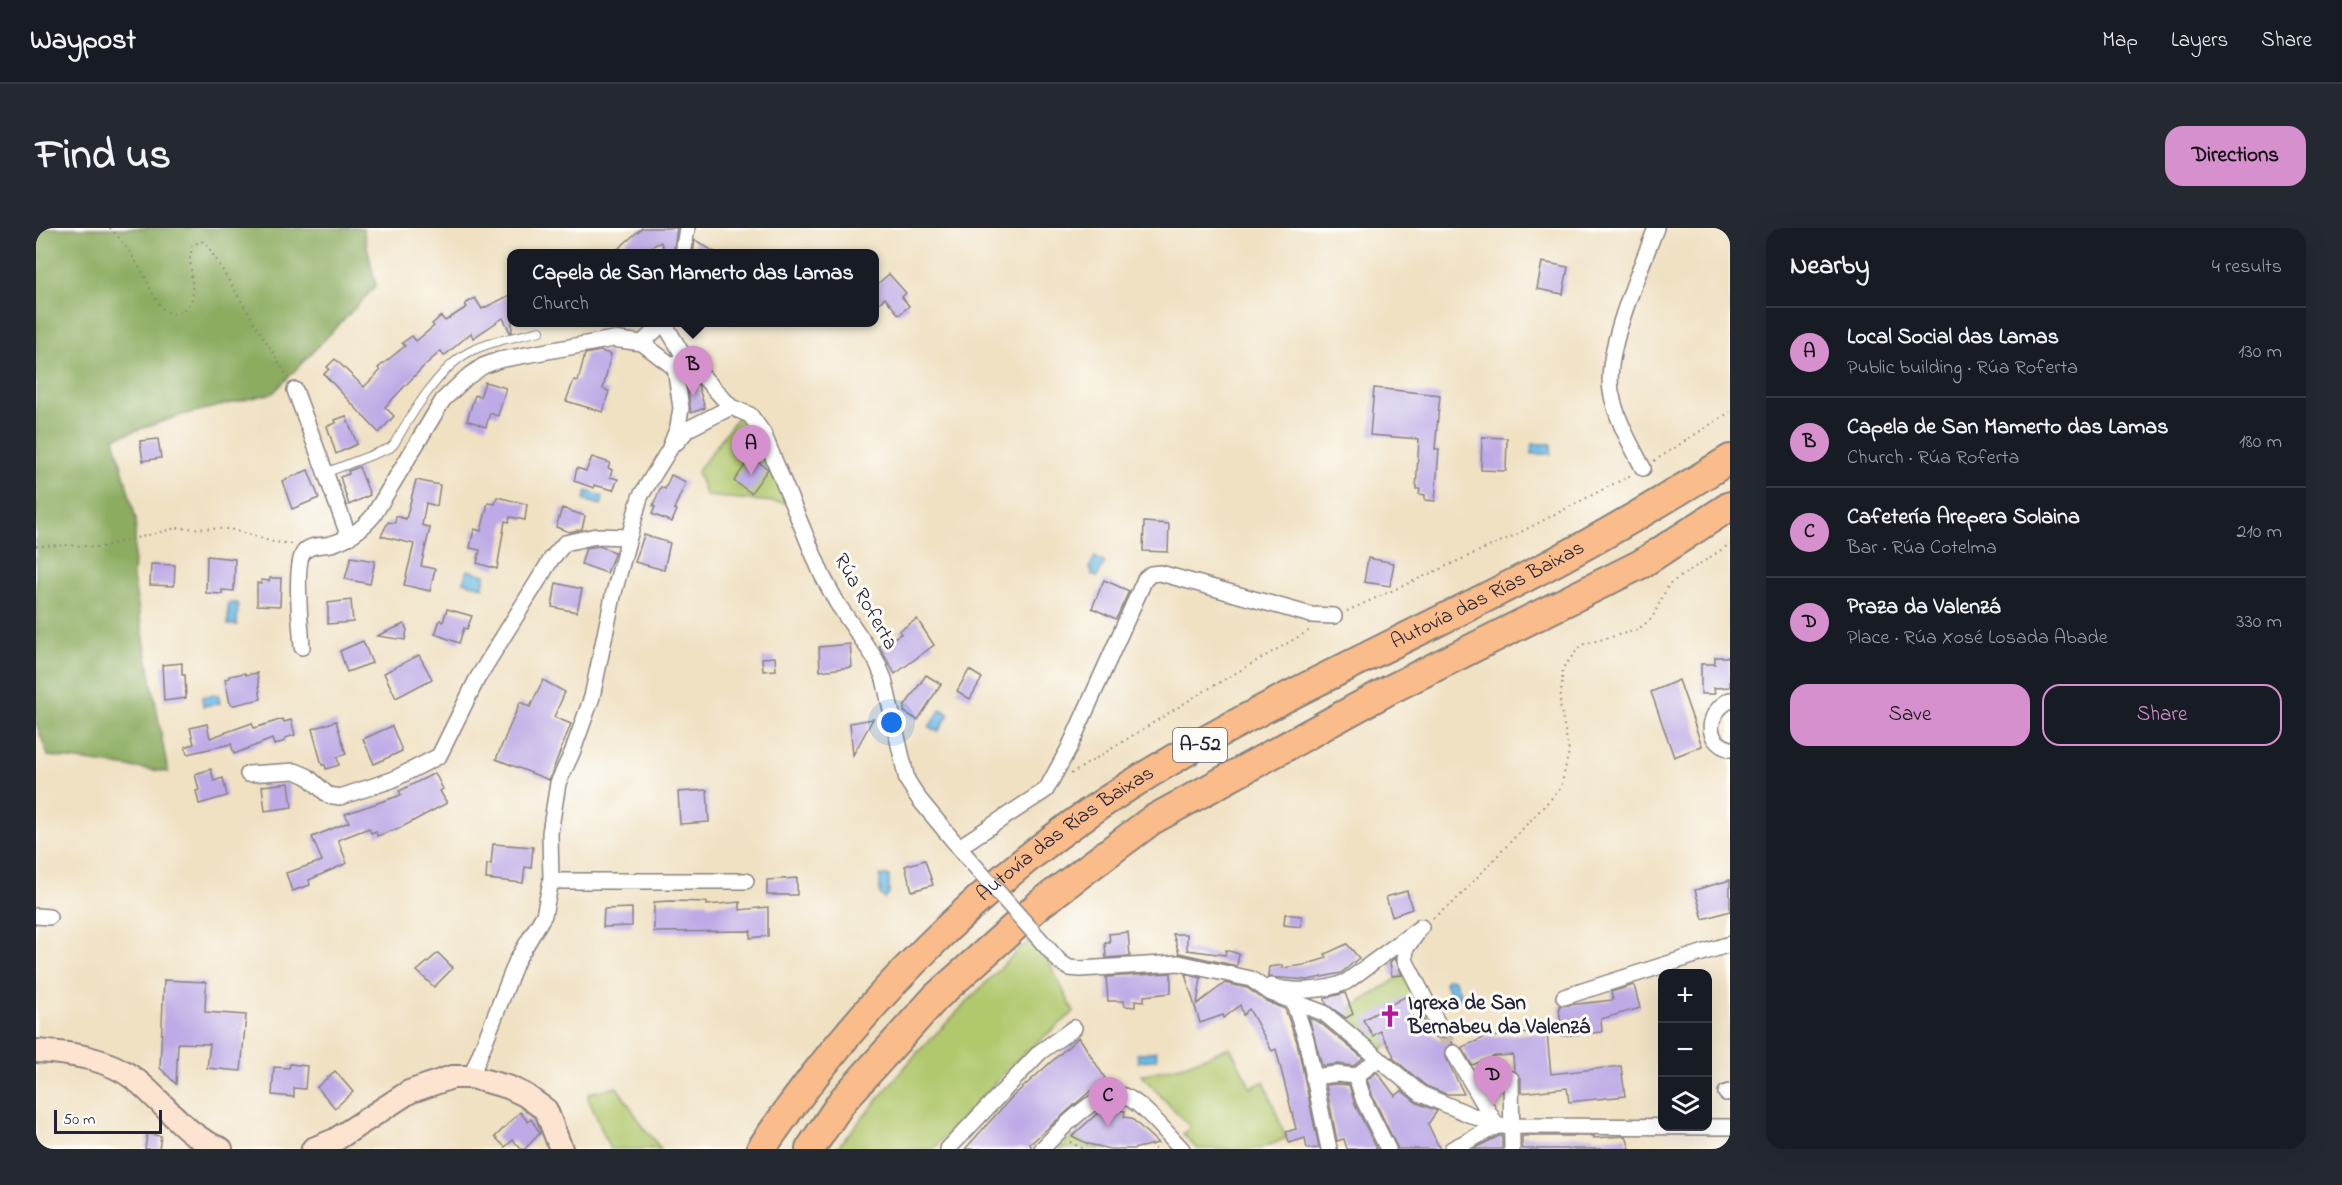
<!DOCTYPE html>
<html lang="en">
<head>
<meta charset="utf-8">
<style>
  :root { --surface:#171b24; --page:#242831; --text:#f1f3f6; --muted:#9ea1a6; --line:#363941; --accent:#d690ce }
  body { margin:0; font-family:"Indie Flower",sans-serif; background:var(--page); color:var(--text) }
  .controls { position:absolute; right:18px; bottom:18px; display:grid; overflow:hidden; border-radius:12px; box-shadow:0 6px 24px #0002 }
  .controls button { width:54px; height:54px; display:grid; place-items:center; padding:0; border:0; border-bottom:2px solid var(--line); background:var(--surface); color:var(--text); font:30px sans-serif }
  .scale { position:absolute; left:18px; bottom:15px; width:108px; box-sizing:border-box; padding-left:6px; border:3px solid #22223b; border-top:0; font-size:16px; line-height:21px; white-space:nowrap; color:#22223b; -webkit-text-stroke:4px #fdfcf7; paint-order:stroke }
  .you { position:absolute; left:856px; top:495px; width:21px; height:21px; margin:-15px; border:4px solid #fff; border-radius:50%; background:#1a73e8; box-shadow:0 0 0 9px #1a73e833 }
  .badge { display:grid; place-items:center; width:39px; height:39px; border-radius:50%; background:var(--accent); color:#111; font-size:20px; font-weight:700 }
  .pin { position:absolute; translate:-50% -50px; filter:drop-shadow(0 2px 3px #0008) }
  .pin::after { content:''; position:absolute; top:32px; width:21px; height:18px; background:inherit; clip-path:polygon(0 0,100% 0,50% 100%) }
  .popup { position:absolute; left:471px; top:21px; width:372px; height:78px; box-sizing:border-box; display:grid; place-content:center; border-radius:12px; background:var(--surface); filter:drop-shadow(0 2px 4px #0005); font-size:20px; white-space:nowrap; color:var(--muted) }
  .popup b { font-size:22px; color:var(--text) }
  .popup::after { content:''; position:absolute; left:50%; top:100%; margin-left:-12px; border:12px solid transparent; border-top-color:var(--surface) }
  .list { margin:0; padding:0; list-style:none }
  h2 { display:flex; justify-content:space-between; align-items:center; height:78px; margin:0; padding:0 24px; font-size:26px }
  h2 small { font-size:20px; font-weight:400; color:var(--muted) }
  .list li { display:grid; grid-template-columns:39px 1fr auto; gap:18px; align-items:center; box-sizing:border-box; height:90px; padding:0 24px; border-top:2px solid var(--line) }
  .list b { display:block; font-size:22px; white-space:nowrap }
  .list p { margin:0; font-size:20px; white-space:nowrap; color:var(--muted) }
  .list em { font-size:20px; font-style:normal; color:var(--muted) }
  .actions { display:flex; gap:12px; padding:18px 24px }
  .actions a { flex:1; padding:14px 0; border:2px solid var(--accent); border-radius:18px; text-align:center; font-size:21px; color:var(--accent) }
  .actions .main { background:var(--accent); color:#111 }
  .icon { flex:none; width:33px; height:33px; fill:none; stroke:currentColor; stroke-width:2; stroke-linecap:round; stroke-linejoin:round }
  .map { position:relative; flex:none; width:1694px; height:921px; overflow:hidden; border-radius:18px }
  header { display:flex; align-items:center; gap:36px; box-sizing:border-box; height:84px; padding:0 30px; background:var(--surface); border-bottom:2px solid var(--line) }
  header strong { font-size:28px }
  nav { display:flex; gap:33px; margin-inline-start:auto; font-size:21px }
  .intro { display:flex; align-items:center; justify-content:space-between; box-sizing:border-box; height:144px; padding:0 36px }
  h1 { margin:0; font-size:42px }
  .button { padding:15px 27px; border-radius:18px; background:var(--accent); color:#111; font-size:21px; font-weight:700 }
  main { display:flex; gap:36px; padding:0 36px }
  aside { flex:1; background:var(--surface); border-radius:18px; box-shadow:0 6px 24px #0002 }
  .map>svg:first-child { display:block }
  .green { fill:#b1c86d; stroke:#6a7554; stroke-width:1.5 }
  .forest { fill:#8cac60; stroke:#57674e; stroke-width:1.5 }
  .water { fill:#6bbae5; stroke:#466e90; stroke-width:1.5 }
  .building { fill:#bdaae6 }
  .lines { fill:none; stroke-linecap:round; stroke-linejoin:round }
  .street-tunnel { stroke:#c7bba8; stroke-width:15; stroke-dasharray:15 8; stroke-linecap:butt }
  .lane-casing { stroke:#89827f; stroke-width:10 }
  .street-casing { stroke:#89827f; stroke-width:18 }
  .secondary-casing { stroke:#89827f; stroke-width:26 }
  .highway-casing { stroke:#89827f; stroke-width:32 }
  .path { stroke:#89827f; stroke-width:2; stroke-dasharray:1.5 4.5; stroke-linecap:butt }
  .lane { stroke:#fff; stroke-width:8 }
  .street { stroke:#fff; stroke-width:15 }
  .secondary { stroke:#fde4d0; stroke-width:22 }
  .highway { stroke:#f9bc8a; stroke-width:28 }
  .street-bridge-casing { stroke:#89827f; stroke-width:18; stroke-linecap:butt }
  .street-bridge { stroke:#fff; stroke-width:15 }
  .labels { text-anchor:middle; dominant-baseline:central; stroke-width:6; stroke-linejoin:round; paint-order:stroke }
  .shield { fill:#fdfcf7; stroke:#646373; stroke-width:1.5 }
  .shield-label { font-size:20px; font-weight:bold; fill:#22223b }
  .street-label { font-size:21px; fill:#22223b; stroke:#fdfcf7 }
  .poi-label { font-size:21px; font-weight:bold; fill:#22223b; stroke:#fdfcf7; text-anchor:start }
</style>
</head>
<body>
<header>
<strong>Waypost</strong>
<nav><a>Map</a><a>Layers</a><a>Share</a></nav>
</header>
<div class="intro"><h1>Find us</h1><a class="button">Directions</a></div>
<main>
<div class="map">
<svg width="1694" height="921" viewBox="0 0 1694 921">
  <rect width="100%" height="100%" fill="#fdfcf7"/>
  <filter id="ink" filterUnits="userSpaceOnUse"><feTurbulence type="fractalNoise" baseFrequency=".0167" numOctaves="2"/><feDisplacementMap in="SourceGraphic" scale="12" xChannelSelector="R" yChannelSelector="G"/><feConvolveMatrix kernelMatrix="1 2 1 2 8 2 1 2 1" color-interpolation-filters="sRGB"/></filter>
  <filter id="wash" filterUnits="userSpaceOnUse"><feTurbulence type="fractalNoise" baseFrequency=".008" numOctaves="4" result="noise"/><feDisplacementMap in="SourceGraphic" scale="24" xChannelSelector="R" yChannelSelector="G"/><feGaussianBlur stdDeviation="1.35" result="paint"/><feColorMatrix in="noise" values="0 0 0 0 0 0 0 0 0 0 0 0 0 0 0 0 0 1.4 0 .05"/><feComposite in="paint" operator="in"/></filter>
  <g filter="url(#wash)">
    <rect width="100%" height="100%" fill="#f0e1c3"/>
    <g class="green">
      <path d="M703,187c24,18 37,60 47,88l-80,-7 -9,-24z"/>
      <polygon points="994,713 1013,734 1038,784 980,832 898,921 800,921 880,826 985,719"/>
      <polygon points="1366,747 1371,750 1392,787 1342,824 1306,793 1316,786 1315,780"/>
      <polygon points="1194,819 1215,860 1228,853 1250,910 1224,921 1161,921 1147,906 1154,899 1105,847 1149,837"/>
      <polygon points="581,859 609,901 625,921 574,921 552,870 553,865"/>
      <polygon points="1036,908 1052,916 1074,921 1023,921"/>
    </g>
    <polygon class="forest" points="0,0 327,0 340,58 237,165 146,187 78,210 100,291 97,350 132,544 12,528 0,495"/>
    <g class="water">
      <rect x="1496" y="216" width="19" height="10"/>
      <polygon points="551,263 567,269 565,277 548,272"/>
      <polygon points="1059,329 1069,335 1061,349 1055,346 1057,343 1053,340"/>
      <polygon points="431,342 449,347 447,359 427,354"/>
      <polygon points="192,375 202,375 201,397 192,397"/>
      <polygon points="182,466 184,475 167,478 166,469"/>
      <polygon points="905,481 913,486 902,504 893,499"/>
      <polygon points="844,648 853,648 853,666 849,671 844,666"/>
      <polygon points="1412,750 1418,751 1426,769 1417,773 1409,755"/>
      <polygon points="1120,823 1121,831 1102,834 1101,826"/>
    </g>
    <g id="blocks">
      <g class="building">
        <polygon points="606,0 641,0 637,26 629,26 625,14 600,26 576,26"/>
        <polygon points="659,12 682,26 657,26"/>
        <polygon points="1506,34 1532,39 1527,66 1501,61"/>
        <polygon points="853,46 870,65 866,69 873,78 863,87 849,70 838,79 838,59"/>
        <polygon points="476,66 476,104 474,104 467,90 437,110 435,105 408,128 405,123 388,138 349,179 358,188 343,205 288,146 293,141 291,139 299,131 328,159 344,143 342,140 369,118 366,115 376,108 380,113 398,98 396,96 405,88 409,93 431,79 429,76 439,70 446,81"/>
        <polygon points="564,123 575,126 567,161 573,163 567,184 530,173 538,152 542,153 549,126"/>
        <polygon points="657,152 662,157 669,180 655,185 651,154"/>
        <polygon points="449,154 470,160 462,188 454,185 450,199 431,192 439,167 444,169"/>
        <polygon points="1338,160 1404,167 1399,221 1403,221 1399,273 1389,272 1389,267 1383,266 1384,261 1380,261 1383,211 1334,207"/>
        <polygon points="310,188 321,216 300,226 291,198 300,195 299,192"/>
        <polygon points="1446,209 1471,210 1470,243 1445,242"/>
        <polygon points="122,211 125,230 107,233 104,213"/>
        <polygon points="556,229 574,235 572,240 576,242 574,249 582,251 577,262 558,257 558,260 538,253 541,240 550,243"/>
        <polygon points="715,229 732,241 715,265 698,253"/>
        <polygon points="323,239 334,267 313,277 304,249 313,246 312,243"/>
        <polygon points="272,242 283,270 256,281 246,253"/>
        <polygon points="635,247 650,254 638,281 641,282 636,294 616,286 619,279 617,278 625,259 629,261"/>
        <polygon points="380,252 404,257 401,278 390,275 386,297 394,300 385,338 399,341 394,363 368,357 378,316 345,308 352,294 359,295 360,288 370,291"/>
        <polygon points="461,269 491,276 489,292 474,289 473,294 469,293 461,341 441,335 444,322 434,320 438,301 445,303 452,275 459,276"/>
        <polygon points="526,280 549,288 546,301 533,304 520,299"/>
        <polygon points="1108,294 1133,296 1132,324 1107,323"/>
        <polygon points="608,307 634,315 628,342 599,334"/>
        <polygon points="563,318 579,324 571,345 545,336 550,320"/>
        <polygon points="171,328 199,331 198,363 186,362 186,366 170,365"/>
        <polygon points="315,329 339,333 334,356 309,351"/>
        <polygon points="1332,330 1358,335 1354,358 1328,354"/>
        <polygon points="115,336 139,337 138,358 114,357"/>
        <polygon points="234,350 245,350 244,378 221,377 221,355 225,356 225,352 233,353"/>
        <polygon points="1068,352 1093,363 1080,391 1056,380"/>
        <polygon points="520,355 546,361 541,384 516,379"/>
        <polygon points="315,372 317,394 292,396 292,375"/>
        <polygon points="411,381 436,388 431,401 428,400 423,415 399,406 404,392 407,394"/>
        <polygon points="881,391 898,417 859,446 843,418 865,406 863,403"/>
        <polygon points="368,396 371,402 369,412 341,408"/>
        <polygon points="327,413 336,435 311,444 304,423"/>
        <polygon points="814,416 816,439 784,443 783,419"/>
        <polygon points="383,427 396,451 360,470 348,445"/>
        <polygon points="739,429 740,442 727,443 726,430"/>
        <polygon points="1679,429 1694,429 1694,459 1678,460 1679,466 1665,466 1665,436 1679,436"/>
        <polygon points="146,435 146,447 149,447 150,470 128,473 126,437"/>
        <polygon points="933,442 946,450 934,471 921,463"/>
        <polygon points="209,445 210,447 221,445 225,471 198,477 194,476 189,451 193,450 193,448"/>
        <polygon points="890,447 905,456 882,492 868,484 868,479"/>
        <polygon points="507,452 529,464 518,489 535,496 513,552 460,531 484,474 494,479"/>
        <polygon points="1643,452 1666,518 1638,529 1615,464"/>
        <polygon points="247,491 248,494 255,492 259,507 249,510 249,513 238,517 236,511 198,526 195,516 151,526 149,519 158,516 154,500 171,496 174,510 216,495 218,500"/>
        <polygon points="837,491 817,527 814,495"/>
        <polygon points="300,493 310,526 301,529 303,537 290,541 289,537 286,537 276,501"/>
        <polygon points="356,498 366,523 338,536 327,511"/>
        <polygon points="175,541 178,553 187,550 191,568 163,576 160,563 163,562 159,546"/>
        <polygon points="399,545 407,561 404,563 411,575 366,599 341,608 340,603 335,605 333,600 302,612 311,635 273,652 274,657 256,663 250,645 286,633 276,609 313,594 309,586 365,567 363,563"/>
        <polygon points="253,555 256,579 229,583 226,558"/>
        <polygon points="671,562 673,594 644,596 642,564"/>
        <polygon points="457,616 497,619 495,640 489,639 487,655 450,651 451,636 455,636"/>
        <polygon points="889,632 897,657 876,663 869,638"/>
        <polygon points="761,650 761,667 731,667 731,652"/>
        <polygon points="1694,652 1694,683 1667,691 1659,662"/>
        <polygon points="1371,663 1376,681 1356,688 1350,669"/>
        <polygon points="635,673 671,674 671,677 704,674 704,682 732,679 732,708 714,710 715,703 618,704 618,674"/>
        <polygon points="596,680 596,698 567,699 568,681"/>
        <polygon points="1249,686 1266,688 1265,699 1248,697"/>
        <polygon points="1092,704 1094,728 1070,730 1069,715 1074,715 1073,706"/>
        <polygon points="1137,706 1151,706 1151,722 1189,727 1190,722 1203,726 1201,738 1143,725"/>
        <polygon points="1311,716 1323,730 1305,745 1272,752 1232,749 1233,739 1247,737 1247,740 1268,737 1291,730 1289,726"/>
        <polygon points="402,725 417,740 398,759 381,743"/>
        <polygon points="1359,730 1366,747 1356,748 1354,734"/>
        <polygon points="1135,745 1135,765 1108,768 1108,773 1099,772 1099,779 1089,778 1088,773 1072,773 1070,749"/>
        <polygon points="1149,746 1165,750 1161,776 1189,755 1211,760 1230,773 1249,781 1261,814 1283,920 1271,921 1269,910 1253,915 1250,904 1260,901 1240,821 1236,823 1213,781 1207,787 1204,777 1188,790 1187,787 1164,795"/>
        <polygon points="128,752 170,754 169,784 210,787 205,843 171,840 174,816 142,815 140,856 124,840"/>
        <polygon points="1598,757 1604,780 1565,791 1566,804 1526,808 1523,778 1577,772 1575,764"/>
        <polygon points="1309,765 1317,786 1310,790 1290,776 1289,770"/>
        <polygon points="1372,767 1397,807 1404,812 1412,808 1417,816 1410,820 1408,826 1428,866 1410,866 1390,858 1356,829 1358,828 1344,803 1337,808 1327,792"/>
        <polygon points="1273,790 1283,794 1327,830 1317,838 1302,836 1286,838"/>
        <polygon points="1494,805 1511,805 1515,846 1585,838 1589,868 1533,874 1531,860 1485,865 1485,850 1478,842 1477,827 1459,828 1436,837 1426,819 1455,807 1455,809"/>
        <polygon points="1043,809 1069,850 994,916 996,921 929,921 975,870"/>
        <polygon points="254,836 271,838 269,861 258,860 258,869 236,867 238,839 253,840"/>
        <polygon points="299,843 317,864 299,880 281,859"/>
        <polygon points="1341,844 1359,868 1366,863 1381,875 1401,883 1392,896 1404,921 1362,921 1337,869 1331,852"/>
        <polygon points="1301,856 1313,857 1319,877 1341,921 1311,921 1308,911 1301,913 1290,857"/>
        <polygon points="1072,881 1089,883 1088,889 1095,890 1122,915 1097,921 1074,921 1052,916 1036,908 1062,885"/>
        <polygon points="484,884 492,894 495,891 504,905 489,921 485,921 477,912 469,919 459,909"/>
        <polygon points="111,906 125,908 123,921 109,921"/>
        <polygon points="1463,908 1466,908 1466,921 1437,921"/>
        <polygon points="1486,908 1558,908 1558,910 1590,908 1594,921 1486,921"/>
      </g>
    </g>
  </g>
  <g filter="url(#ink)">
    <use href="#blocks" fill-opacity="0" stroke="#89827f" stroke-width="1.5"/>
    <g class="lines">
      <polyline class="street-tunnel" points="1405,802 1418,825"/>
      <g class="lane-casing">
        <path id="lane" d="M289,245l65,-25 4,-4c17,-29 45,-76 75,-92 22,-11 47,-15 71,-21"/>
      </g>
      <g class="street-casing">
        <g id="street">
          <polyline points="647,26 651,0"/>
          <polyline points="628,95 647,127 695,179 714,187 727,205 786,347 801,375 840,432 848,451 871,552 883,571 930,628"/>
          <polyline points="606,115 628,94"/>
          <polyline points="259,162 313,309"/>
          <polyline points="641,214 652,201 695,179"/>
          <path d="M1607,240c-13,-25 -27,-49 -32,-77 -7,-41 30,-123 45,-163"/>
          <path d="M266,419c-1,-18 -9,-86 3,-96 7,-7 18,-5 26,-7 18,-5 31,-15 42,-28l70,-116 23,-22 17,-12 16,-6 114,-21 29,4 33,25"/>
          <path d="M1694,472c-23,12 -27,41 0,49"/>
          <polyline points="212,546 259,543 271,548 292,567 304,569 356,552 403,528 441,451 516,330 529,315 560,308 592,309"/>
          <polyline points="923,619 1010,562 1033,520 1109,351 1115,346 1124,345 1275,387 1298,388"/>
          <polyline points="515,653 710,653"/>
          <polyline points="0,688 13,689"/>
          <polyline points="1380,707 1370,720 1369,732 1405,802"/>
          <polyline points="1024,734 1033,740 1044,741 1143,735 1215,751 1235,765 1288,785 1385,866 1461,898 1694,899"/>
          <path d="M1235,758c22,7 54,5 75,-4l75,-55"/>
          <polyline points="1528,769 1694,716"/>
          <polyline points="1258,776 1270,811 1293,921"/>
          <polyline points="1342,831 1320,848 1328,873 1352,921"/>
          <polyline points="1450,846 1475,851 1476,921"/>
          <polyline points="435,849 481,732 508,687 515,653 514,605 522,555 536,525 556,469 577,368 604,269 633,222 642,199 645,180 639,140 647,127"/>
          <polyline points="1277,849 1301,846 1320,848"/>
          <polyline points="1690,865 1694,864"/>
          <polyline points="912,921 1004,824 1038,800"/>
          <path d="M1006,921c15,-16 55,-59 78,-54 19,3 48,40 62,54"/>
          <polyline points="1416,921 1461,898 1418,825"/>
        </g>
      </g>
      <g class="secondary-casing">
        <g id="secondary">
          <path d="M0,823c35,2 72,7 100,29 29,23 49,56 85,69"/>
          <polyline points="277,921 299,912 373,864 416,849 435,849 472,859 489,867 510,882 525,921"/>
        </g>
      </g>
      <g class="highway-casing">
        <g id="highway">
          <path id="s1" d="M725,921c97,-143 221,-270 368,-363 127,-80 264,-140 397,-209 70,-36 137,-76 204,-118"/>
          <polyline points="774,921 807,872 900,769 1004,676 1116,592 1353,462 1605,336 1694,278"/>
        </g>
      </g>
      <g class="path">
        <path d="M74,0c13,13 24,30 33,45 7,12 13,34 25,39 12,6 20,-6 25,-15l-3,-39 2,-12 9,-5 5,2 83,136"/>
        <polyline points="1618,233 1694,184"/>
        <polyline points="0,318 30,317 65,319 140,300 194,301 237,314 257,316"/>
        <polyline points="1311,383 1477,308 1595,247"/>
        <polyline points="1035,546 1160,468 1274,402"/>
        <polyline points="1397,690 1419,673 1525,560 1533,523 1524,477 1527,440 1545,417 1601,402 1616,390 1633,356 1694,316"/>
        <polyline points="1034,914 1047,921"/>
        <polyline points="1118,921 1119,921"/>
      </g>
      <use href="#lane" class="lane"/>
      <use href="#street" class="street"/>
      <use href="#secondary" class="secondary"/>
      <use href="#highway" class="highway"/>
      <g class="street-bridge-casing">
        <polyline id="street-bridge" points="930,628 1024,734"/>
      </g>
      <use href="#street-bridge" class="street-bridge"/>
    </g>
  </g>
  <defs>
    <g id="church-bare" transform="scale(1.8)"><path d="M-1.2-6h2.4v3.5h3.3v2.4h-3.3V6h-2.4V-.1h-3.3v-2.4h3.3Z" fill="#b5179e" stroke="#fdfcf7" stroke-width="2.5" paint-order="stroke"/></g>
  </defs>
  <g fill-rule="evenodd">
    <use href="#church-bare" x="1354" y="788"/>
  </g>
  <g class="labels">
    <rect class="shield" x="1137" y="500" width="54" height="34" rx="4.5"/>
    <g class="shield-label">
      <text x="1164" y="517">A-52</text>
    </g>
    <g class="street-label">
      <text stroke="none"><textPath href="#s1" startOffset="927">Autovía das Rías Baixas</textPath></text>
      <text transform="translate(829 374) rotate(60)">Rúa Roferta</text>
      <text stroke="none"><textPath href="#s1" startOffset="441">Autovía das Rías Baixas</textPath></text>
    </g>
    <g class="poi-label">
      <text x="1372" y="776">Igrexa de San<tspan x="1372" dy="24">Bernabeu da Valenzá</tspan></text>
    </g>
  </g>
</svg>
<div class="controls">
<button>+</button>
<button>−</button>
<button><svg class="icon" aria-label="layers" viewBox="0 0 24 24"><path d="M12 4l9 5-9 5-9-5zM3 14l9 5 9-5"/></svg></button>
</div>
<div class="scale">50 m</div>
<div class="you"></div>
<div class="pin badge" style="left:715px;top:247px">A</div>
<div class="pin badge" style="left:657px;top:168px">B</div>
<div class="popup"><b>Capela de San Mamerto das Lamas</b>Church</div>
<div class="pin badge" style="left:1072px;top:899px">C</div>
<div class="pin badge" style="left:1457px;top:878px">D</div>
</div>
<aside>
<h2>Nearby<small>4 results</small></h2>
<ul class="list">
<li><span class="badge">A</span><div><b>Local Social das Lamas</b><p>Public building · Rúa Roferta</p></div><em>130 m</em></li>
<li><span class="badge">B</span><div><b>Capela de San Mamerto das Lamas</b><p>Church · Rúa Roferta</p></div><em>180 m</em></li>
<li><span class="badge">C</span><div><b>Cafetería Arepera Solaina</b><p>Bar · Rúa Cotelma</p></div><em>210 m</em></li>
<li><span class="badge">D</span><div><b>Praza da Valenzá</b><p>Place · Rúa Xosé Losada Abade</p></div><em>330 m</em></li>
</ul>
<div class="actions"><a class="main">Save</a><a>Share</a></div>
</aside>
</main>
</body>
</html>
